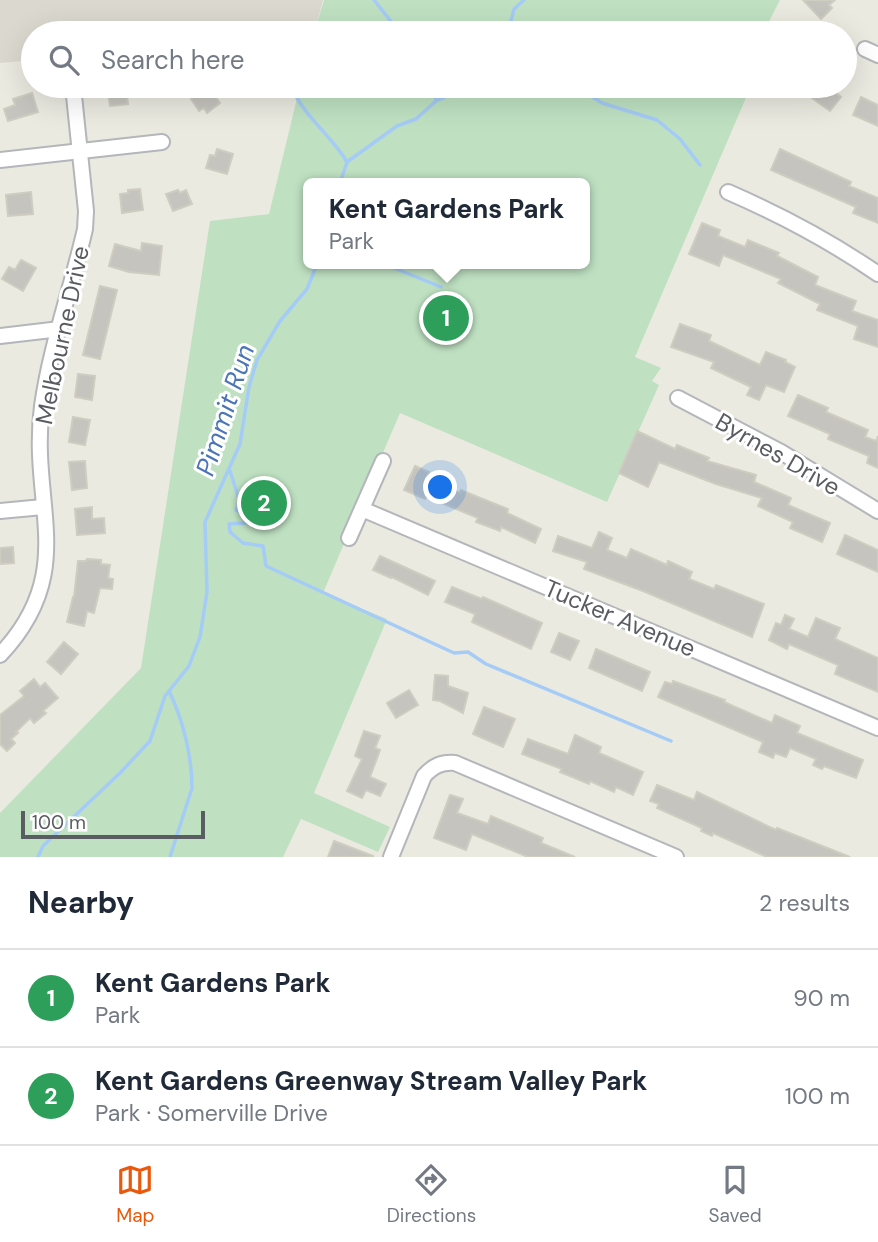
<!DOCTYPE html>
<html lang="en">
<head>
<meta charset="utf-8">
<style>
  :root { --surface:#fff; --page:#f2f2f3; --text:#1f2937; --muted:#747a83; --line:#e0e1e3; --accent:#ea580c }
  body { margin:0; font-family:"DM Sans",sans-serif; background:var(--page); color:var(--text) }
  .scale { position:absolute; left:21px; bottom:18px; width:184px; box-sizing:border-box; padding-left:7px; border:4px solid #595c60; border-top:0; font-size:19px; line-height:24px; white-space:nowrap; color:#595c60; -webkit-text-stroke:5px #fff; paint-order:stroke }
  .you { position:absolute; left:441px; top:488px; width:24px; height:24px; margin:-18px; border:5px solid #fff; border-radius:50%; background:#1a73e8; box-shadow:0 0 0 10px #1a73e833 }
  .badge { display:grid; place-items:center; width:46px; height:46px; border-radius:50%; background:var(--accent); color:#fff; font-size:23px; font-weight:700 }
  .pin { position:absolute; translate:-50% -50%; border:4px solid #fff; box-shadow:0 2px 7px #0006 }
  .popup { position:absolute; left:303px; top:178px; width:287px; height:91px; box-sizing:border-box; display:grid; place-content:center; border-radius:10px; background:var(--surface); filter:drop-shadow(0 2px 5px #0005); font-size:23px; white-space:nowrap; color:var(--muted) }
  .popup b { font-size:26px; color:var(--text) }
  .popup::after { content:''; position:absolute; left:50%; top:100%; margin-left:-14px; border:14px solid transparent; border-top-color:var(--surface) }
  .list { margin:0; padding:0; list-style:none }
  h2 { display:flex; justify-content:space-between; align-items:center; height:91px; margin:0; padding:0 28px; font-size:30px }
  h2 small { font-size:23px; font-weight:400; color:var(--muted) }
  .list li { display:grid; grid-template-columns:46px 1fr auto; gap:21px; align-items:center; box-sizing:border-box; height:98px; padding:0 28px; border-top:2px solid var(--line) }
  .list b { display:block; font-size:26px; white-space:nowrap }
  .list p { margin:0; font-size:23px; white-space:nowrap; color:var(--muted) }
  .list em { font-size:23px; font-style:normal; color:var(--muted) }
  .icon { flex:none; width:38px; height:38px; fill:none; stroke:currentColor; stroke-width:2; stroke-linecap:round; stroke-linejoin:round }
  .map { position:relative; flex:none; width:878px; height:857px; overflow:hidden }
  .search { position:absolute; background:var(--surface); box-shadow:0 7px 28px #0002; left:21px; right:21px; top:21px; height:77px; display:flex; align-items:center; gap:18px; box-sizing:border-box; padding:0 24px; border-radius:38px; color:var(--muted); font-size:26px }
  .sheet { height:287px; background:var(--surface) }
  nav { display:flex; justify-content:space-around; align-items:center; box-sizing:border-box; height:98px; border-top:2px solid var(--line); background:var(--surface); font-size:19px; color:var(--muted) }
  nav a { display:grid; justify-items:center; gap:4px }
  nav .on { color:var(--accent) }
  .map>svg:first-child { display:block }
  .education { fill:#dbd9cf }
  .green { fill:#bfe1c2; fill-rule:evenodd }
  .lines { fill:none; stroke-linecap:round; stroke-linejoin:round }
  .stream { stroke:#a5cbf7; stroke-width:3.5 }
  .building { fill:#c6c4be; stroke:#cfccc0; stroke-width:2 }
  .minor-casing { stroke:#b3b6ba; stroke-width:18 }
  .minor { stroke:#fff; stroke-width:14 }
  .labels { text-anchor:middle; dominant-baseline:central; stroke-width:6; stroke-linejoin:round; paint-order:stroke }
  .street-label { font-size:24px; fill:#595c60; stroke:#fff }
  .water-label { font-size:26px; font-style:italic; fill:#4b75b7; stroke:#fff }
</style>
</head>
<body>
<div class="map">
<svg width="878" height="857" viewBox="0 0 878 857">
  <rect width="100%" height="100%" fill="#ebeae1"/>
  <polygon class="education" points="0,0 323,0 314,33 33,33 33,60 0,63"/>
  <g class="green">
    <polygon points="324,0 780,0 763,33 314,33"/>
    <path d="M300,86h451l-116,271 26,11 -9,13 7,4 -52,117 -207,-89 -77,180 64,26 -73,174 76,34 -12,25 -77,-33 -18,38h-283v-44l141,-145 69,-447 59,-7zM308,183h276v81h-276z"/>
  </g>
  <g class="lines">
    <g class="stream">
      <polyline points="374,0 400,33"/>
      <polyline points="508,33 514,9 524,0"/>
      <path d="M291,86c13,31 40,49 56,76"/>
      <polyline points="431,86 436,100"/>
      <polyline points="576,86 602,103 657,120 680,139 700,165"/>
      <polyline points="340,183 347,162 397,126 416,119 436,101 470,86"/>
      <polyline points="384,264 441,287"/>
      <polyline points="230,471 240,502 236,510 245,515 245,523 229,524 230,532 243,543 263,546 266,566 454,653 468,652 486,664 671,741"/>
      <path d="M169,691c14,29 23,65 23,97l-22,69"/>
      <polyline points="38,857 43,846 120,773 150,741 165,696 189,666 200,637 207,592 205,522 240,444 249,387 257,360 280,321 307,289 317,264"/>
    </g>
  </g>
  <g class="building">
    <polygon points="803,0 835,0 829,5 832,8 821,19"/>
    <polygon points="107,86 126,86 128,104 110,106"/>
    <polygon points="816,86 835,86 832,90 841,97 830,111 809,96"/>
    <polygon points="209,87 220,103 207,113 204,108 199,111 191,99"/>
    <polygon points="32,93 38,112 8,121 4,109 15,105 13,99"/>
    <polygon points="861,97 878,105 878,126 853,115"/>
    <polygon points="217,149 233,154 227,174 206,168 210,155 215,156"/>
    <polygon points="780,149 851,182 849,186 878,198 878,223 853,213 856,207 771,170"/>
    <polygon points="140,189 143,210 122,213 120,194 128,193 128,190"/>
    <polygon points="178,190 180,193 186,190 192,204 173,211 166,194"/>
    <polygon points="31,192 33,214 8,216 6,195"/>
    <polygon points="702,223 720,230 718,236 745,247 748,240 779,253 777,256 818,277 815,285 856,301 852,311 878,320 878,347 854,339 858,326 817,310 820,304 778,283 781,279 723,255 719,266 689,254"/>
    <polygon points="142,243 162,246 159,275 129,272 109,266 115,244 141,251"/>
    <polygon points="21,260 36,268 23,291 2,279 9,267 15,270"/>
    <polygon points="100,286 117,290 100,359 83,355"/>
    <polygon points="680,324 711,335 709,341 760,365 766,352 786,360 785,362 795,367 784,392 766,385 759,400 747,395 751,387 711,368 714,362 671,347"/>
    <polygon points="78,374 95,376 92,400 75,397"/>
    <polygon points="798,395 828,408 826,412 868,430 865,437 876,441 878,436 878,468 867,463 869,456 828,439 830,434 788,416"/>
    <polygon points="73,417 90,420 85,445 69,442"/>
    <polygon points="637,431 675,449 677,445 709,458 707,461 756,475 754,482 791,498 788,505 830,523 822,542 790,528 793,522 758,506 762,498 716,484 659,462 648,487 619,473"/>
    <polygon points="85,461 87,488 72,490 69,462"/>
    <polygon points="415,466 429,472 426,478 433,481 425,499 404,490"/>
    <polygon points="450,489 460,493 461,490 508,509 507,513 541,529 535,543 501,527 500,531 476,522 478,518 444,504"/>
    <polygon points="92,507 92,519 104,518 105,533 77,535 75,509"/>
    <polygon points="599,532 612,538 607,550 627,558 631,549 667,565 668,561 692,572 689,579 714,589 716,585 764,604 752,637 643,591 584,569 587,562 553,551 558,536 592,548"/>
    <polygon points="845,535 878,550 878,572 837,554"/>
    <polygon points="13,547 14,563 0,564 0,548"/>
    <polygon points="380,556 435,581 428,595 392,577 391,578 373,570"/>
    <polygon points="87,559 101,560 101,564 110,565 108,578 113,579 112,589 100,588 94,613 87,611 84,626 67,622 73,597 74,597 78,561 86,561"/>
    <polygon points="452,587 482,599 483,597 542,623 531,649 472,622 475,614 445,602"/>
    <polygon points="785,615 794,619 789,629 808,637 816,618 840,628 835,639 878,658 878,692 835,674 838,665 789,644 787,649 769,640 776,623 781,625"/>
    <polygon points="559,633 579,641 570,660 551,652"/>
    <polygon points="64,642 78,654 61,674 47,662"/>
    <polygon points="596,649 650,672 642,691 589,668"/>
    <polygon points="435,675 448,676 448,686 468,693 463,713 440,701 433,700"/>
    <polygon points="34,679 40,687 45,683 58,698 43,711 46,713 34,723 30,718 16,732 18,733 11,739 15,743 7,751 0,744 0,715 24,696 20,691"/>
    <polygon points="673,681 725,700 724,702 772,723 775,715 800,726 797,733 863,760 856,778 824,766 822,769 813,765 816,759 790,748 786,757 775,753 773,758 759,752 763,742 658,697 665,682 672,684"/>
    <polygon points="409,690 418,705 396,718 387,703"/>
    <polygon points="484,707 515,719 503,747 473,734"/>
    <polygon points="364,731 380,736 375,748 380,750 370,777 386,784 380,796 366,790 362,798 347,791 362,759 355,756"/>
    <polygon points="575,735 601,747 599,753 643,772 633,795 616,787 614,792 590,781 589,784 560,772 562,769 522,754 528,739 568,754"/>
    <polygon points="657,785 694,800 697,792 776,830 777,828 850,857 767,857 713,833 712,836 701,831 702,828 657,808 659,804 650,801"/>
    <polygon points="450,795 463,799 457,813 488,824 491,816 543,838 541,843 575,857 528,857 472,834 466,850 434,838"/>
    <polygon points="334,841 373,856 373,857 328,857"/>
  </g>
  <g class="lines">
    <g class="minor-casing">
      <g id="minor">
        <polyline points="865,49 878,55"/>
        <polyline points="0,160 162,142"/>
        <path d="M728,192c53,23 102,49 150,82"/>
        <polyline points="0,336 60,329"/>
        <polyline points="678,398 781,452 878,511"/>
        <polyline points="362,509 878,728"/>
        <polyline points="0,511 43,507"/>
        <polyline points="349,538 383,461"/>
        <path d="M0,655c80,-85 29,-150 42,-249 8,-58 30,-120 43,-177l1,-18 -13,-125"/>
        <path d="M391,857l33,-81c9,-10 17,-14 31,-13l221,94"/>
      </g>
    </g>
    <use href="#minor" class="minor"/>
  </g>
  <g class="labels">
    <g class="street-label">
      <text transform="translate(62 335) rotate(-78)">Melbourne Drive</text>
      <text transform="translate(778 454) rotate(30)">Byrnes Drive</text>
      <text transform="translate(620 618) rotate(23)">Tucker Avenue</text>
    </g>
    <g class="water-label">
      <text transform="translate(225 410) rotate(-72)">Pimmit Run</text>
    </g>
  </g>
</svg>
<div class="scale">100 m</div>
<div class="you"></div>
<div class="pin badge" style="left:446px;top:318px;background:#2e9e5b">1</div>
<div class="popup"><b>Kent Gardens Park</b>Park</div>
<div class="pin badge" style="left:264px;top:503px;background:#2e9e5b">2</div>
<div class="search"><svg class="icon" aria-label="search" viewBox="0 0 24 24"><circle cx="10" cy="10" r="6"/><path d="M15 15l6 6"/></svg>Search here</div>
</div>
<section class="sheet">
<h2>Nearby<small>2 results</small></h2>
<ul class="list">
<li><span class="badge" style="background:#2e9e5b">1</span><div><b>Kent Gardens Park</b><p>Park</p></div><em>90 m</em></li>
<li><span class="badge" style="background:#2e9e5b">2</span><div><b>Kent Gardens Greenway Stream Valley Park</b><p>Park · Somerville Drive</p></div><em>100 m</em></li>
</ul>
</section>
<nav>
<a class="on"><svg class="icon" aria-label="map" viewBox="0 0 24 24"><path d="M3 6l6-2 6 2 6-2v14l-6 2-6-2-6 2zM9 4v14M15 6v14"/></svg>Map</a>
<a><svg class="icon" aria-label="directions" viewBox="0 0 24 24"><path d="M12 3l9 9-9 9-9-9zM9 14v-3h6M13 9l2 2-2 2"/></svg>Directions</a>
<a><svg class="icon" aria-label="saved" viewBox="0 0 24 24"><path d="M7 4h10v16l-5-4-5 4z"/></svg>Saved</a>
</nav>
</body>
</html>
